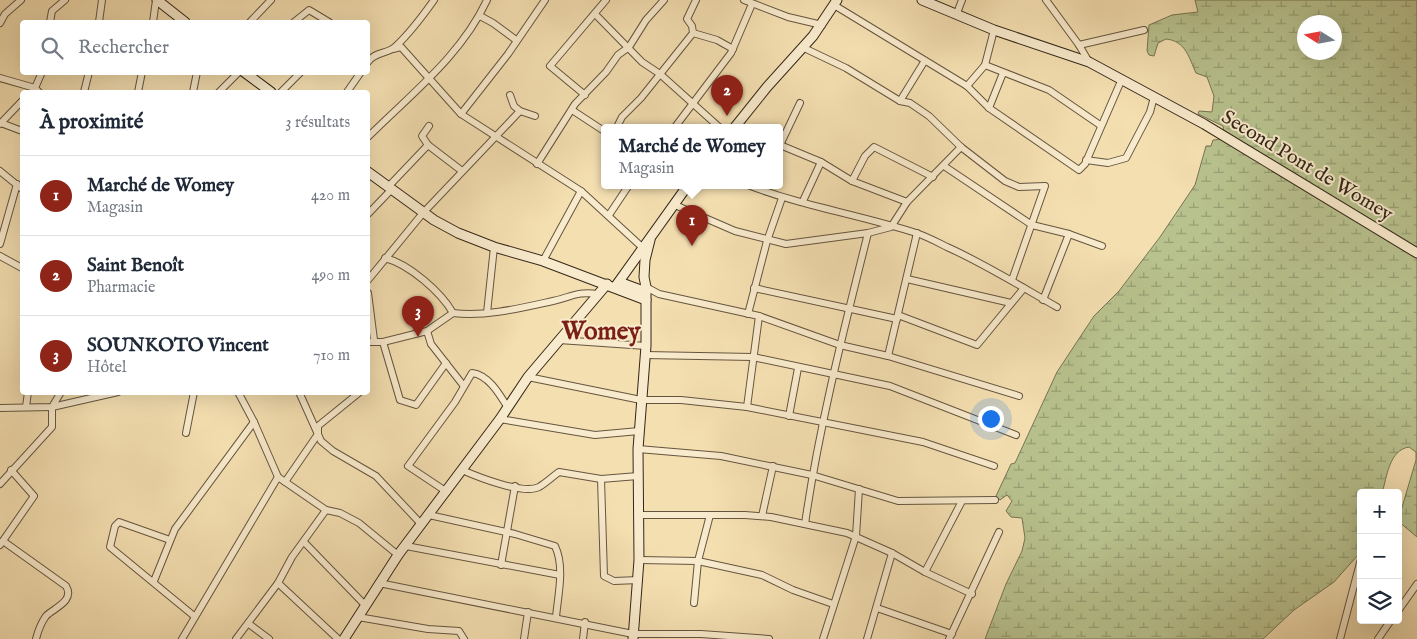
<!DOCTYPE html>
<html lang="fr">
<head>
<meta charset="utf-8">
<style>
  :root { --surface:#fff; --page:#f6f6f7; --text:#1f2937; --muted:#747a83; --line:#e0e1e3; --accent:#8f2418 }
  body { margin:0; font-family:"IM FELL English",serif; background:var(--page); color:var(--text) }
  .controls { position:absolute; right:15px; bottom:15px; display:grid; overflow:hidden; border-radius:5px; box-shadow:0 5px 20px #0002 }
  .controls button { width:45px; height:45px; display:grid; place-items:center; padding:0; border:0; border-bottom:1px solid var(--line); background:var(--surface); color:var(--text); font:25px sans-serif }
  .compass { position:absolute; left:1297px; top:15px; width:45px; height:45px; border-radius:50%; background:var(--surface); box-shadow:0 5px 20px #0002; rotate:281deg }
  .you { position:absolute; left:990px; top:418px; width:18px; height:18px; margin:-12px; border:4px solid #fff; border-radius:50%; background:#1a73e8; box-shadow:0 0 0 8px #1a73e833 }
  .badge { display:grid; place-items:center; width:32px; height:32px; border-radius:50%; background:var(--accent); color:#fff; font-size:16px; font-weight:700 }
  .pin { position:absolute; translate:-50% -41px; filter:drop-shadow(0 1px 2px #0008) }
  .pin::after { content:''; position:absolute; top:26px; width:18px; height:15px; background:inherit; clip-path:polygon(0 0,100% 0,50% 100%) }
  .popup { position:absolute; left:601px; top:124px; width:182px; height:65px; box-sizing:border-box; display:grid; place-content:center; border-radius:5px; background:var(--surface); filter:drop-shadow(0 1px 4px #0005); font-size:16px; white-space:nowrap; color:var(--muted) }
  .popup b { font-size:19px; color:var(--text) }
  .popup::after { content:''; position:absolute; left:50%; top:100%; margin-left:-10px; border:10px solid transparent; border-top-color:var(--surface) }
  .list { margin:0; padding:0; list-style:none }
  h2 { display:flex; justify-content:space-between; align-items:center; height:65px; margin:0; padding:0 20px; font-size:21px }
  h2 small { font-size:16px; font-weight:400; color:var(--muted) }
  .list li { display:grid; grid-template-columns:32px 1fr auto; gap:15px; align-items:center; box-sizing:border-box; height:80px; padding:0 20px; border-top:1px solid var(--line) }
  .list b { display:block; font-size:19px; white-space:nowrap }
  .list p { margin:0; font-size:16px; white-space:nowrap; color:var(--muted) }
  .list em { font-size:16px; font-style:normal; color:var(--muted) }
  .icon { flex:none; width:28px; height:28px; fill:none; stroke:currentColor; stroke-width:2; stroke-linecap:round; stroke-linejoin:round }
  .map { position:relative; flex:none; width:1417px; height:639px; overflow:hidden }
  .search { position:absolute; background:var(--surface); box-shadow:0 5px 20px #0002; left:20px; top:20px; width:350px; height:55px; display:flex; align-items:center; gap:12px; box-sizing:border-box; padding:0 18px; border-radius:5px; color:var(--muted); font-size:19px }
  .panel { position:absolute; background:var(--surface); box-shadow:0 5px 20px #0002; left:20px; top:90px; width:350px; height:305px; border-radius:5px }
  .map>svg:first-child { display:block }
  .wetland { fill:url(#wetland-marsh); stroke:#767454; fill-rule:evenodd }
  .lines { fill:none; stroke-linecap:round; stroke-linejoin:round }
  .street-casing { stroke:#65553f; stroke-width:8 }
  .secondary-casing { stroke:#352719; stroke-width:11 }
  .street { stroke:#f8eacc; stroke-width:6 }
  .secondary { stroke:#f8eacc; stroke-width:9 }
  .labels { text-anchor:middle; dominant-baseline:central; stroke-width:4; stroke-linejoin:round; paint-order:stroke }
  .street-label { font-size:20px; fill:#352719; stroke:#f8eacc }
  .district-label { font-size:25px; font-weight:bold; fill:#7a1f14; stroke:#f8eacc }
</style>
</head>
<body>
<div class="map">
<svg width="1417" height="639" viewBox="0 0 1417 639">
  <defs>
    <pattern id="wetland-marsh" width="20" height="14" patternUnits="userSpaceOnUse" patternTransform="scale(1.25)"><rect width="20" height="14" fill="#b8c28e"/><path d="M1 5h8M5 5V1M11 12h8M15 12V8" fill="none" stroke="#969e73"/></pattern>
  </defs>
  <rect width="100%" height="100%" fill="#f4dfb1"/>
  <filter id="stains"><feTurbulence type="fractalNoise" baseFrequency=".004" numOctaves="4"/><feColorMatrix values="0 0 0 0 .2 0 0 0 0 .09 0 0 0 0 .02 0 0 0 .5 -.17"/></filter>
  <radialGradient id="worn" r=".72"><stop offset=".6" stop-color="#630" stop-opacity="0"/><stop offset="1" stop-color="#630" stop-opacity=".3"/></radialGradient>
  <path class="wetland" d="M1195,0h222v537l-19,-16 18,-61v-8l-7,-5c-20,3 -22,30 -27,46h-21v57l-3,5 -24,27 -40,28 -31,29h-278l21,-55 16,-33 3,-13 -3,-20 -11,-1 -5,-6 6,-10 -5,-6 -7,5 -4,-4 15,-32 4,-1 42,-91 37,-56 25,-25 41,-54 35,-52 11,-39h5l2,-6 12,-1 -2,-13 -25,-12 1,-3 13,1 2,-16 -7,-19 -11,-4c-7,-15 -10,-32 -30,-34l-8,4 -4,13 -5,-1 -2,-4 2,-26 23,-10 26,-3zM1304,22h30v30h-30z"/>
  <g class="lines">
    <g class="street-casing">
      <g id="street">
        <polyline points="744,0 788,17 822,25"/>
        <polyline points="1046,0 1079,45 1089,62"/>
        <polyline points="834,5 967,86 989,108 1079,170 1085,164 1121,81"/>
        <polyline points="957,13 962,0"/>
        <polyline points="595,14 642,62 660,74 719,127"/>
        <polyline points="480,16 493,23 516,40"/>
        <polyline points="50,22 52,11 65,0"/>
        <polyline points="99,22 102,0"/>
        <polyline points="153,22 156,0"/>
        <polyline points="250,22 271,0"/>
        <polyline points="294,22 309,10 329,22"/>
        <polyline points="0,23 5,14 21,0"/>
        <polyline points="693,33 717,40 733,49"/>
        <polyline points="1079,45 1144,30"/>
        <polyline points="802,47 846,68 900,101 910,103 929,116 961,147 1005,181 1019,187 1045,186 1012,280"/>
        <polyline points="393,49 401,47 461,114 581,191 643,248"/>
        <path d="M368,62c6,-10 19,-8 27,-15 15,-14 27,-30 39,-47"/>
        <polyline points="985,65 1049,90 1100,125"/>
        <polyline points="0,78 35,88"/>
        <polyline points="967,86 985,65 994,30"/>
        <polyline points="39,92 35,88 42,72"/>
        <polyline points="84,92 89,72"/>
        <polyline points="138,92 142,72"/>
        <polyline points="193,92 197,72"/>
        <polyline points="219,92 239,72"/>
        <polyline points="281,92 301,72"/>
        <polyline points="347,92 361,72"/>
        <polyline points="510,95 514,106 520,111"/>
        <polyline points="585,95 550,66 606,0"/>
        <polyline points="900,101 924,62"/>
        <polyline points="989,108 1003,73"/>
        <polyline points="572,110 604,131"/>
        <polyline points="461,114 508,54 545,0"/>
        <polyline points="1,123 22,131"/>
        <polyline points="0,124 22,101"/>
        <polyline points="617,127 622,117 641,98 693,33 692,26 687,19 696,0"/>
        <polyline points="675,127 731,53 752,4"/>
        <path d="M368,137c43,-43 93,-81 119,-137"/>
        <polyline points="428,145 422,136 429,126"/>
        <polyline points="780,145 821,162 852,181 907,202"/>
        <polyline points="780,145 800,103"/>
        <polyline points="1086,160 1108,163 1126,158 1150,112 1154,97"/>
        <polyline points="537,164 575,104 606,72 618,55 629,47 646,20 664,0"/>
        <polyline points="944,166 1032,225 1069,234 1102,246"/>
        <polyline points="0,171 22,189"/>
        <polyline points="852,181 865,156 874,147 933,177"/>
        <path d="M748,185c54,21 112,30 168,48 10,3 21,9 31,14 38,17 73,39 110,60"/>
        <polyline points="388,187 428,145 462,171"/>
        <polyline points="803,201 821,162"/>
        <polyline points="675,205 735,231 786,244 868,233 891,227 907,202 961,147"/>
        <polyline points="368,214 391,190"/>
        <polyline points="609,215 629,185"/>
        <polyline points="0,244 17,184"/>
        <polyline points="0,256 22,268"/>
        <path d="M385,258c24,6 56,34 68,55"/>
        <polyline points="543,261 581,191"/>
        <polyline points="907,279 1011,303"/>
        <polyline points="368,280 423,213 520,111 535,116"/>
        <polyline points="646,287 659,294 759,316 840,345 888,356 1019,396"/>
        <polyline points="754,288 897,319"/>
        <polyline points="368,293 374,340"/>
        <polyline points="1043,300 1069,234"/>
        <polyline points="487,313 494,247"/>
        <polyline points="748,314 767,241 782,198"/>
        <polyline points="898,315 977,345 1024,288"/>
        <polyline points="427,331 431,344 463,385"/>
        <polyline points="559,340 646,346"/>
        <path d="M368,342h15l44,-11 26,-18c32,4 68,-5 100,-12 19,-4 23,-10 45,-7"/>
        <polyline points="383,342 400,400 416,405 446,363"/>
        <polyline points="645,355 753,357 890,386 1016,435"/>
        <polyline points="888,356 917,233"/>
        <polyline points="528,377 641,400 681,400 747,407 923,442 994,466"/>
        <polyline points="238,392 254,422 278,477 326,510 340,513 359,523 398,555"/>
        <polyline points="299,392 321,441 333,451 376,476 422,525"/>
        <polyline points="26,407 28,392"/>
        <polyline points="747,407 759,316"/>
        <polyline points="0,408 52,407 118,392"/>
        <polyline points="789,416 798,368"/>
        <polyline points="500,419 595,435 639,431"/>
        <polyline points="186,433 194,392"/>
        <polyline points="638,449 721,456 812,475 898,501 995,500"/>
        <path d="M462,470c16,7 61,25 77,17 7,-4 13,-10 20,-15l42,7 37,-3"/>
        <polyline points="601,479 604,576 614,581 639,580"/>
        <polyline points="285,482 318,434 318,426 360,392"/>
        <polyline points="0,484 52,427 52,407 61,392"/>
        <path d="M447,492l-39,-26 47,-64 17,-29c17,2 28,22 36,35"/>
        <path d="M429,515l86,19 40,12c10,21 3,49 1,71"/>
        <polyline points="639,515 745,515 771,517 847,533 892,553 925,572 972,594"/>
        <polyline points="762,516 773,466"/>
        <path d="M805,524c14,-98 39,-195 63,-291"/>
        <polyline points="170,540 119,522 115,526 110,547 194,616"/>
        <path d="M3,541l63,45c9,15 -12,22 -20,30 -5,7 -8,15 -10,23"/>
        <polyline points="304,542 365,605"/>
        <polyline points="0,545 34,496 11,470"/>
        <polyline points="406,546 560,575"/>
        <polyline points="639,560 698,561 762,575 793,590 833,604"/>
        <polyline points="501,565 515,486"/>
        <polyline points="925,572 962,501"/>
        <polyline points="154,581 175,529 254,422"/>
        <polyline points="278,583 338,639"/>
        <polyline points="379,583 633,634 701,634 769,639"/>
        <polyline points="694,603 698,561 710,515"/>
        <polyline points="877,608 952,634"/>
        <polyline points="1398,611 1417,584"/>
        <polyline points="358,617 428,629 459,631 464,639"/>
        <polyline points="249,624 269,639"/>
        <polyline points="182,639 278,477"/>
        <polyline points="236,639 278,583 292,557 326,510"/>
        <polyline points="524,639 528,612"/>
        <polyline points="583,639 585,622"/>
        <polyline points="823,639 856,536 859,489"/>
        <polyline points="867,639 892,553"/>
        <polyline points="949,639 999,532"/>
        <polyline points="1340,639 1361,559"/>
        <polyline points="1378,639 1391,620"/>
      </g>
    </g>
    <g class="secondary-casing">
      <g id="secondary">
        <polyline points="157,0 185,22"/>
        <polyline points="922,0 994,30 1089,62 1204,124 1417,253"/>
        <polyline points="244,72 271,92"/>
        <polyline points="735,127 767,87 813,36 837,0"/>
        <polyline points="368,172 434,220 458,233 494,247 543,261 646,300"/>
        <polyline points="619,282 646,292"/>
        <polyline points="615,287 688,185"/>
        <polyline points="344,639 398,555 500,419 528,377 607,284"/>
        <polyline points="633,639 639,560 638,449 646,346 646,287 644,277 645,260 650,240"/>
      </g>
    </g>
    <use href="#street" class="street"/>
    <use href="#secondary" class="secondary"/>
  </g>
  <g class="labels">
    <g class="street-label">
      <text transform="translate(1307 166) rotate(31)">Second Pont de Womey</text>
    </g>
    <g class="district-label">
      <text x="601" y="332">Womey</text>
    </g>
  </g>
  <rect width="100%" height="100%" filter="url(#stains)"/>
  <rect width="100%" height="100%" fill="url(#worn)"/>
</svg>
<div class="controls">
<button>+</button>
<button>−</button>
<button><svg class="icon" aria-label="layers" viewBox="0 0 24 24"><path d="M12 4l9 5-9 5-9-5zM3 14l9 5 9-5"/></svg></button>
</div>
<svg class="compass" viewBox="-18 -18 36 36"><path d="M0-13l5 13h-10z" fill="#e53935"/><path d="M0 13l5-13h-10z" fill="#747a83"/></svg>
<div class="you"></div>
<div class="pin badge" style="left:692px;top:246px">1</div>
<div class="popup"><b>Marché de Womey</b>Magasin</div>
<div class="pin badge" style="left:727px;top:116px">2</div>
<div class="pin badge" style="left:418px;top:337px">3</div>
<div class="search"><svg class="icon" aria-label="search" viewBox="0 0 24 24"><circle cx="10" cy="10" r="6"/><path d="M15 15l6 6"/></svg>Rechercher</div>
<section class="panel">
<h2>À proximité<small>3 résultats</small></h2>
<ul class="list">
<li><span class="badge">1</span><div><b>Marché de Womey</b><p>Magasin</p></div><em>420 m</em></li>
<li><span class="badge">2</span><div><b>Saint Benoît</b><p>Pharmacie</p></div><em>490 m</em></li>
<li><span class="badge">3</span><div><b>SOUNKOTO Vincent</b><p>Hôtel</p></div><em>710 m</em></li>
</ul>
</section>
</div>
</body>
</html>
